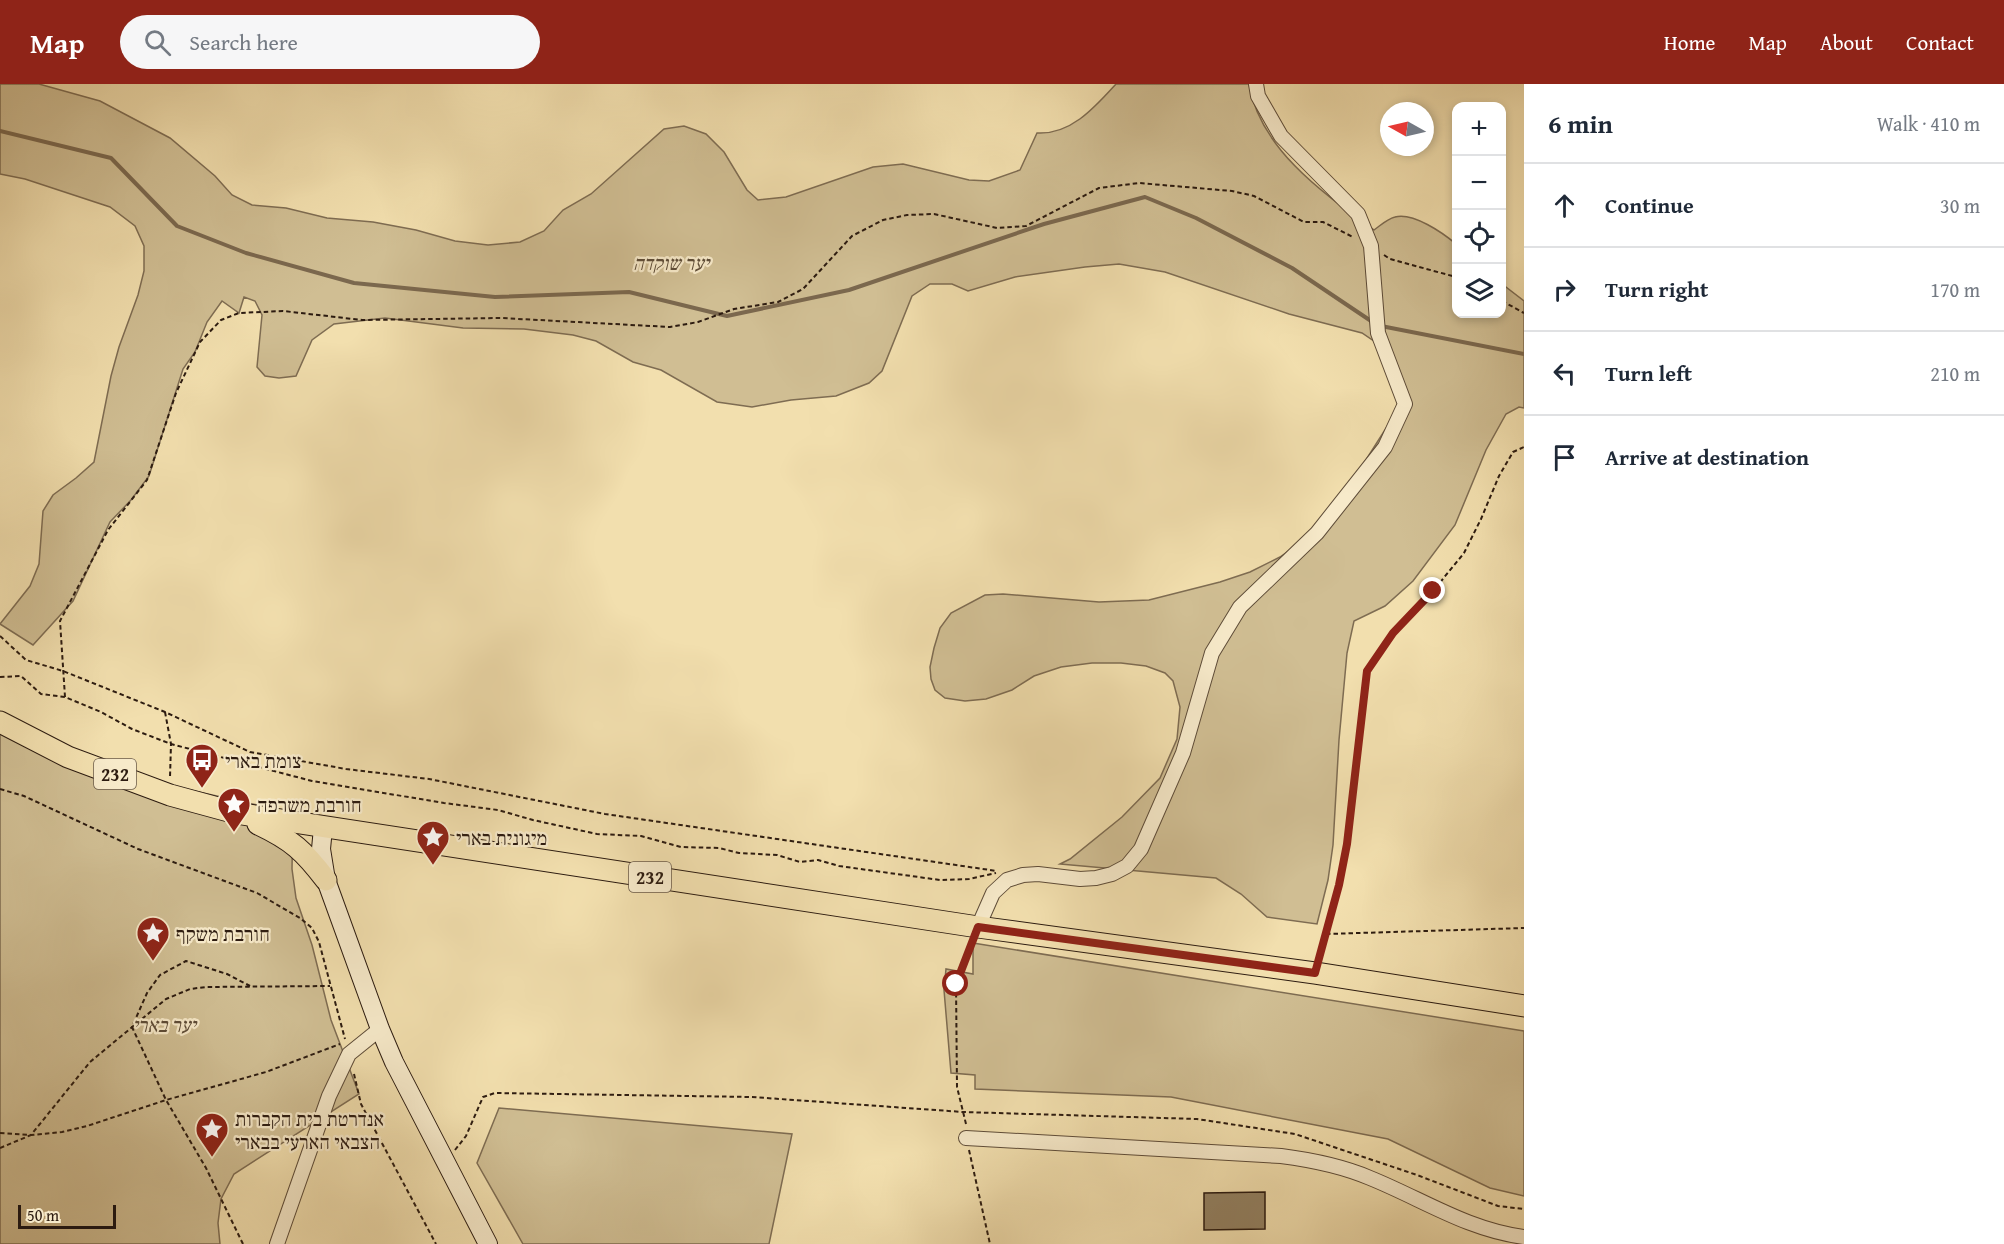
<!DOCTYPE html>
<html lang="en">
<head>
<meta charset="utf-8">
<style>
  :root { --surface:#fff; --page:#f6f6f7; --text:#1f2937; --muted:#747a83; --line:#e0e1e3; --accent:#8f2418 }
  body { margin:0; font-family:"Gentium Book Plus","Frank Ruhl Libre",serif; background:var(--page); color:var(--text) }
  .controls { position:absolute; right:18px; top:18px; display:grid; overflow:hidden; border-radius:12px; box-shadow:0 3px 9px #0003 }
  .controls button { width:54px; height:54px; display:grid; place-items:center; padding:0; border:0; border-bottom:2px solid var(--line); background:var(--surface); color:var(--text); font:30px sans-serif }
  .compass { position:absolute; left:1380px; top:18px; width:54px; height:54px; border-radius:50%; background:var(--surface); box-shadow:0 3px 9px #0003; rotate:278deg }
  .scale { position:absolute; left:18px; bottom:15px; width:98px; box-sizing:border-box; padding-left:6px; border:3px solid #2c1b10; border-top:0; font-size:16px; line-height:21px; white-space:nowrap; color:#2c1b10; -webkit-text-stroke:4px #f7eaca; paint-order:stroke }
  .stop { position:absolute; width:18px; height:18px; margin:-14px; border:4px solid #8f2418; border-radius:50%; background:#fff }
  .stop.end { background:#8f2418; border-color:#fff; box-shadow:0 2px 6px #0008 }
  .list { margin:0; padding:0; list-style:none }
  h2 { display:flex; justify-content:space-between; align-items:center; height:78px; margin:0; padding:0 24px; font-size:26px }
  h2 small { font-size:20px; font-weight:400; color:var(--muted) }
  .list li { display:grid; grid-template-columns:39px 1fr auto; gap:18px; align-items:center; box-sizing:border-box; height:84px; padding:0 24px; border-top:2px solid var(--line) }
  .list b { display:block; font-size:22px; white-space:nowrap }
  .list em { font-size:20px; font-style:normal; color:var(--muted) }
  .icon { flex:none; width:33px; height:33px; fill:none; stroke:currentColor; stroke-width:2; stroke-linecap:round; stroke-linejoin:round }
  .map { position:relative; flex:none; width:1524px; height:1160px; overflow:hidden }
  header { display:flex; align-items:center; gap:36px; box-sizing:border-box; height:84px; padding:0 30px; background:var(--accent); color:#fff }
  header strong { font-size:28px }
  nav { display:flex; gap:33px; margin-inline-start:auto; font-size:21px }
  .search { width:420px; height:54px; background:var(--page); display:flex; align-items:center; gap:15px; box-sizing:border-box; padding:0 21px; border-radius:33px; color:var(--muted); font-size:22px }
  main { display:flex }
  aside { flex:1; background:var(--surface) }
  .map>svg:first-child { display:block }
  .green { fill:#d0be93; stroke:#7e6c52; stroke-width:1.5 }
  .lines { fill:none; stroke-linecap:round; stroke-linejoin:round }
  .stream { stroke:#7b684e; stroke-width:4 }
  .building { fill:#938162; stroke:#2c1b10; stroke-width:1.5 }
  .minor-casing { stroke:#5e4c38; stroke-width:16 }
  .secondary-casing { stroke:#2c1b10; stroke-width:20 }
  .primary-casing { stroke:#2c1b10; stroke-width:23 }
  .path { stroke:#2c1b10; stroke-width:2; stroke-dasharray:4.5 3; stroke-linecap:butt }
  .minor { stroke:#f7eaca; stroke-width:14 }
  .secondary { stroke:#f7eaca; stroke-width:18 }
  .primary { stroke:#f2dfae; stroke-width:21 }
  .route { stroke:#8f2418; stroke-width:8 }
  .labels { text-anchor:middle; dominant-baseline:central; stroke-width:4.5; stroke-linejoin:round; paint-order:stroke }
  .shield { fill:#f7eaca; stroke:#695948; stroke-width:1.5 }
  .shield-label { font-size:18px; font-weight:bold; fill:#2c1b10 }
  .park-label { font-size:20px; font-style:italic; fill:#5d4c37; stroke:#f7eaca }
  .poi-label { font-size:20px; fill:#2c1b10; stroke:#f7eaca; text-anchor:start }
</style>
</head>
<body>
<header>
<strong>Map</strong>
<div class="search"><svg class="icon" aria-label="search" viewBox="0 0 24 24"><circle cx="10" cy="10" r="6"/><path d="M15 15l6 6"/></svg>Search here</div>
<nav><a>Home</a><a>Map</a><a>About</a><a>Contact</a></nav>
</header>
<main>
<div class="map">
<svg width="1524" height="1160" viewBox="0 0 1524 1160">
  <rect width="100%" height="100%" fill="#f2dfae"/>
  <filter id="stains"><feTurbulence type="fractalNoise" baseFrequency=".00333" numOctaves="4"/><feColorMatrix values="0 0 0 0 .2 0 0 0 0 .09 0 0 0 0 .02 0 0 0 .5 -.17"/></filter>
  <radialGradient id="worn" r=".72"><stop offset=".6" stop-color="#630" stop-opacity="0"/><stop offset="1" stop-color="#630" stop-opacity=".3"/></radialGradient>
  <g class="green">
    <path d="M0,0h39l61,17 70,37 45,38 17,19 20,10 34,3 41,10 46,4 43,8 39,11 33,4 32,-3 24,-11 19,-21 28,-16 73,-65 20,-3 22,8 18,18 23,38 11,10 28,-3 87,-30 30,-3 66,16 20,1 31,-11 17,-37c34,2 58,-26 79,-49h133c11,65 74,109 125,146 7,-5 13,-11 21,-13 18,-5 48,16 61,27v70h46v-30l22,17v107l-5,-1 -13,7 -20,36 -31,75 -42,56 -28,25 -31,15 -7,32 -8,87 -6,105 -5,35 -11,44 -50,-7 -26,-23 -25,-16 -156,-14 10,-5 52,-42 38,-39 17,-39 3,-32 -7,-26 -8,-8 -19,-7 -25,-3h-29l-31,4 -27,9 -22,14 -26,9 -21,2 -20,-3 -10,-8 -4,-11 -1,-12 4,-19 6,-20 11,-15 34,-18 18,-1 96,8 50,-2 71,-18 30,-10 30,-15 24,-17 46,-55 47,-74 2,-33 -15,-30 -22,-15 -73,-19 -124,-42 -46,-8 -34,3 -70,10 -47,14 -16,-7h-22l-18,12 -30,75 -13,12 -33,13 -45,4 -39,7 -35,-5 -56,-32 -28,-8 -37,-21 -23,-6 -49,-6 -61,-1 -78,-10 -51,6 -22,16 -16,36 -17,2 -14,-2 -8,-9 5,-52 -7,-14 -11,-4 -5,16 -17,-12 -15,21 -12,30 -12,17 -34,107 -18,24 -21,22 -37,79 -40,44 -33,-21 30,-38 9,-22 4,-53 10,-16 23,-17 18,-16 17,-86 8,-29 19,-52 6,-24v-25l-9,-20 -25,-19 -85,-28 -25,-5z"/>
    <polygon points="0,632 59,660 172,702 293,729 292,785 296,814 312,861 331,936 359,1010 234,1090 221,1115 218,1139 220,1160 0,1160"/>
    <polygon points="973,859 1524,947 1524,1112 1490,1104 1388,1055 1171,1013 975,1005 975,991 951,989 944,906 946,885 973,890"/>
    <polygon points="499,1024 792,1050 769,1160 523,1160 477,1079"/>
  </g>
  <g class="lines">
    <g class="stream">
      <polyline points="0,47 111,74 177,142 246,169 354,199 495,213 629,208 727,232 849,206 1044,140 1145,113 1196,134 1292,184 1374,239"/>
      <polyline points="1381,242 1524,270"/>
    </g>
  </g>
  <polygon class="building" points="1265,1108 1265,1145 1204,1146 1204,1109"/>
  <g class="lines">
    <g class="minor-casing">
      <g id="minor">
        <polyline points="978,843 993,809 1007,796 1023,791 1038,790 1080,795 1096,794 1112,790 1127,782 1141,765 1183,669 1212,569 1240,523 1317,449 1385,363 1405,320 1378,249 1371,162 1358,130 1281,52 1258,12 1256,0"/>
        <path d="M966,1054l315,18c31,4 61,10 89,22 52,21 98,52 154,59"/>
        <polyline points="277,1160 329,1012 349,970 380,945"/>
      </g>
    </g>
    <g class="secondary-casing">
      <polyline id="secondary" points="323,744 321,765 326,796 380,945 394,978 488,1160"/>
    </g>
    <g class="primary-casing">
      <g id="primary">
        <polyline points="0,638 68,673 170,711 236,729 978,843 1315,889 1524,922"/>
        <path d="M258,740c34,16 46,27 68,56"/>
      </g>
    </g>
    <g class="path">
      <polyline points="1384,171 1390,175 1456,193"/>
      <polyline points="1502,217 1524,229"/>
      <polyline points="0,552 26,576 63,587 165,628 250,668 346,685 429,695 605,730 997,787"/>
      <polyline points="0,593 21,592 41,610 65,613 101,628 132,645 171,660 312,697 444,719 498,726 533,736 597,750 641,752 681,763 719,764 739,769 777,771 800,778 818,776 839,782 940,796 969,795 996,789"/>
      <polyline points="65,613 60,537 108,446 147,396 176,309 200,258 221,236 239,229 283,227 362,236 501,234 670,243 698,238 734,225 778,218 803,205 852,152 883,136 907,131 934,130 997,144 1026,142 1099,104 1139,99 1232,107 1254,112 1304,138 1323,138 1353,153"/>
      <polyline points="165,628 171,660 170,693"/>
      <polyline points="0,705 24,712 138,765 257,809 300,834 312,844 319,858 345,955"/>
      <polyline points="1326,850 1524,844"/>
      <polyline points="1319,872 1339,801 1347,760 1367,587 1393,549 1433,507 1464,469 1481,435 1499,392 1513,368 1524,363"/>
      <polyline points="354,990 361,1020 436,1160"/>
      <polyline points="966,1040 957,1003 956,900 972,858"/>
      <polyline points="0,1049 31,1051 62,1048 87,1042 166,1016 266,988 340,960"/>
      <polyline points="0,1064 31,1051 90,978 166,915 190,905 206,903 330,902"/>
      <polyline points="455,1066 466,1052 483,1013 495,1009 752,1013 963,1028 1197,1035 1295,1050 1417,1091 1498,1122 1524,1125"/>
      <polyline points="969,1066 990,1160"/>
      <polyline points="243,1160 206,1084 166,1016 132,943 147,909 160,891 186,877 227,890 250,902"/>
    </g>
    <use href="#minor" class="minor"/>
    <use href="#secondary" class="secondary"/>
    <use href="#primary" class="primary"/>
  </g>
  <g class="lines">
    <polyline class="route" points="956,900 978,843 1315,889 1339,801 1347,760 1367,587 1393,549 1433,507"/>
  </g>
  <defs>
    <g id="bus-pin" transform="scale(1.725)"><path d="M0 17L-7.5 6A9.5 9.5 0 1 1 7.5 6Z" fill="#8f2418" stroke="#f7eaca"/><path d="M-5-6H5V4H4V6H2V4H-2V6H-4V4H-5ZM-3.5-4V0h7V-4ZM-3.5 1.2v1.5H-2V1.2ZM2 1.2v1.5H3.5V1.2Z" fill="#fff"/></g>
    <g id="sight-pin" transform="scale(1.725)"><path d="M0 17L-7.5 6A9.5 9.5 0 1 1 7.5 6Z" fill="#8f2418" stroke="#f7eaca"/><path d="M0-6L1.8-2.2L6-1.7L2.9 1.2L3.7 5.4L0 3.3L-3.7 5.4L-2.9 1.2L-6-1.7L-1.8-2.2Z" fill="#fff"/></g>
  </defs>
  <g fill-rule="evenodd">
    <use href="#bus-pin" x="202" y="676"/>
    <use href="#sight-pin" x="234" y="720"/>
    <use href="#sight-pin" x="433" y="753"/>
    <use href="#sight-pin" x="153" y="849"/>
    <use href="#sight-pin" x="212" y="1045"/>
  </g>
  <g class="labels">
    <g class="shield">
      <rect x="94" y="675" width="42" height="30" rx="4.5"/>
      <rect x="629" y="778" width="42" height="30" rx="4.5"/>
    </g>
    <g class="shield-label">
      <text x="115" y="690">232</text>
      <text x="650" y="793">232</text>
    </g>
    <g class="park-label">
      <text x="671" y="178">יער שוקדה</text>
      <text x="164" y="940">יער בארי</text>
    </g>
    <g class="poi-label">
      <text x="225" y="676">צומת בארי</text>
      <text x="257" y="720">חורבת משרפה</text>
      <text x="456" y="753">מיגונית בארי</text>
      <text x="176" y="849">חורבת משקף</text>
      <text x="235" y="1034">אנדרטת בית הקברות<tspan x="235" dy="23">הצבאי הארעי בבארי</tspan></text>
    </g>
  </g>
  <rect width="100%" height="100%" filter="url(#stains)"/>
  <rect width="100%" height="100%" fill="url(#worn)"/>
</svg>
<div class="controls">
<button>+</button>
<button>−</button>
<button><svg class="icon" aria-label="locate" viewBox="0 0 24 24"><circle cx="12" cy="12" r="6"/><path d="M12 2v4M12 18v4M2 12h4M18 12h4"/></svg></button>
<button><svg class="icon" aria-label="layers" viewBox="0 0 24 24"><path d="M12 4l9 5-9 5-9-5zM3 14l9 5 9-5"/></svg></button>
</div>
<svg class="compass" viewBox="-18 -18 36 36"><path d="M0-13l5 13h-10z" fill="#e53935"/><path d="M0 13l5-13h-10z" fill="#747a83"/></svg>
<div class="scale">50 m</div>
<div class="stop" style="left:956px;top:900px"></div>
<div class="stop end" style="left:1433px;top:507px"></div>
</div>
<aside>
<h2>6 min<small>Walk · 410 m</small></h2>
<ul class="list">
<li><svg class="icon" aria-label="ahead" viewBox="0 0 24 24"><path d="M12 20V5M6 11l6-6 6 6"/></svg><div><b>Continue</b></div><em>30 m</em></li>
<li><svg class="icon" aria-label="right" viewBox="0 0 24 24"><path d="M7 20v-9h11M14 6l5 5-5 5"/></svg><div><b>Turn right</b></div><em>170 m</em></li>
<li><svg class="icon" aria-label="left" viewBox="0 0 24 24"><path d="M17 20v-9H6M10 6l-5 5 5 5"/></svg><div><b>Turn left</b></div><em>210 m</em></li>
<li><svg class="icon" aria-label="arrive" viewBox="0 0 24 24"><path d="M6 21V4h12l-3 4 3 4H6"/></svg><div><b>Arrive at destination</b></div></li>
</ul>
</aside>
</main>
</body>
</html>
